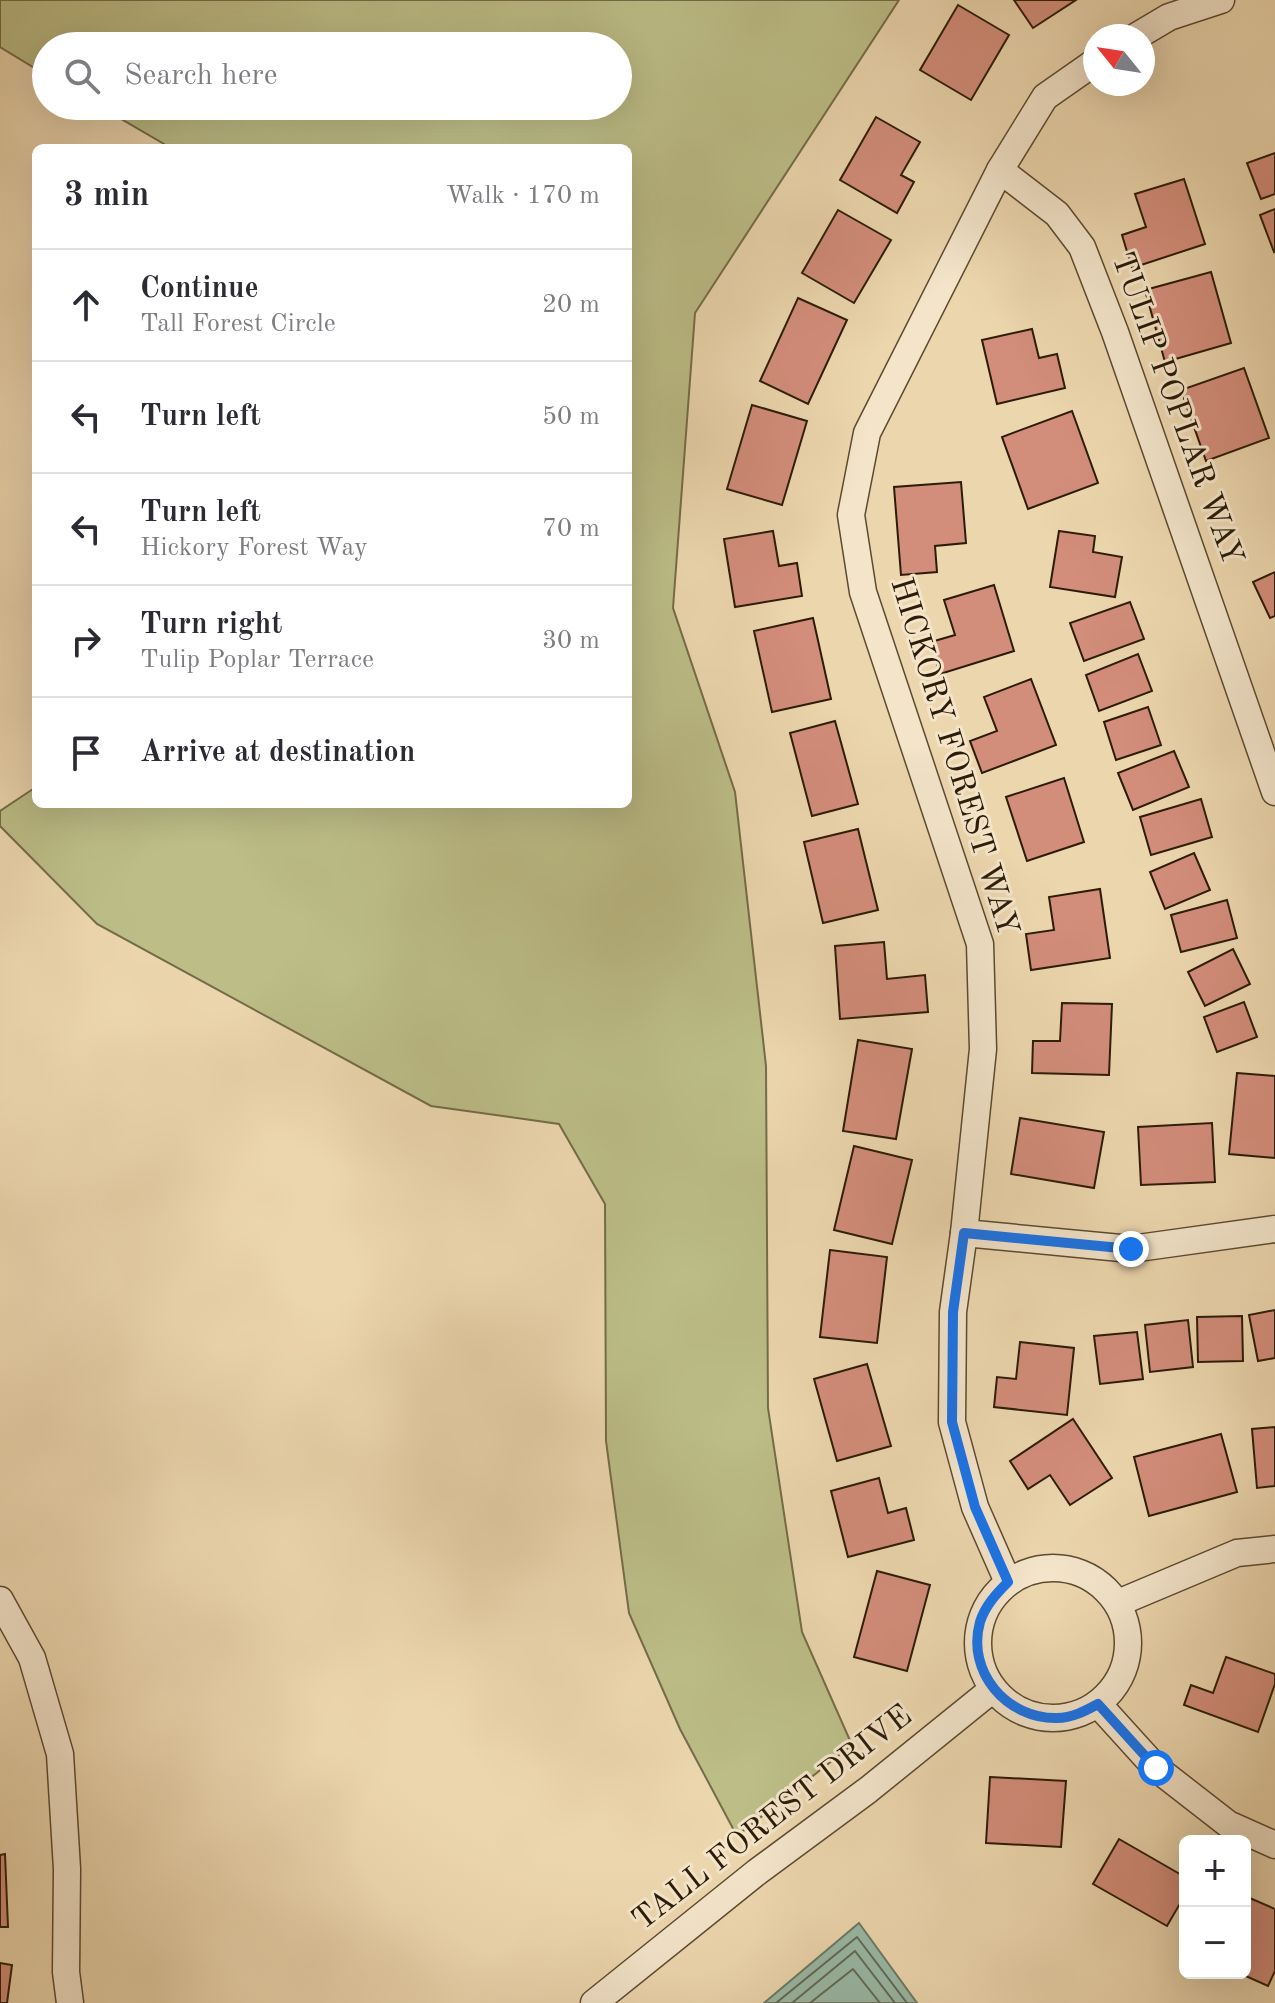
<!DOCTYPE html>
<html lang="en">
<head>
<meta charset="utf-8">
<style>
  :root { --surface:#fff; --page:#f2f2f3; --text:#2b2b33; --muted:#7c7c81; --line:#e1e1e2 }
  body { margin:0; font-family:"Old Standard TT",serif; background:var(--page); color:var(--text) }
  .controls { position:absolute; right:24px; bottom:24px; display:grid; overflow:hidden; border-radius:12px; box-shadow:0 8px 32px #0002 }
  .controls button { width:72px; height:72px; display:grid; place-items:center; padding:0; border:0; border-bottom:2px solid var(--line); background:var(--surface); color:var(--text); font:40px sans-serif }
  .compass { position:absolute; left:1083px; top:24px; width:72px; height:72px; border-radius:50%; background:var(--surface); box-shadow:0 8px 32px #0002; rotate:300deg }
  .stop { position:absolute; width:24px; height:24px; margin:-18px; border:6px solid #1a73e8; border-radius:50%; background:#fff }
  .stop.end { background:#1a73e8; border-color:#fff; box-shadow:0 2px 8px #0008 }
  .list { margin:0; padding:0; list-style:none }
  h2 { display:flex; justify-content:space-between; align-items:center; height:104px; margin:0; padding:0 32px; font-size:34px }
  h2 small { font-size:26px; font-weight:400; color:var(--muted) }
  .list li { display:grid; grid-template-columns:52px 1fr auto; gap:24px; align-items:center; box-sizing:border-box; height:112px; padding:0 32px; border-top:2px solid var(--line) }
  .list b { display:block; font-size:30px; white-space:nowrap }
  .list p { margin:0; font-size:26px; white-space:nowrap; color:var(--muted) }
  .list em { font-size:26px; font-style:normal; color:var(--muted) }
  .icon { flex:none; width:44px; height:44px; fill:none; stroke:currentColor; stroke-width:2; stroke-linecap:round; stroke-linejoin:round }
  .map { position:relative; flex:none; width:1275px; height:2003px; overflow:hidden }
  .search { position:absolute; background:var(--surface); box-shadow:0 8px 32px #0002; left:32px; top:32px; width:600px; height:88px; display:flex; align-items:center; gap:20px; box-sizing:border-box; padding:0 28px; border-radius:44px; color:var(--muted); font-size:30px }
  .panel { position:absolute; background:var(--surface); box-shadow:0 8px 32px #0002; left:32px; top:144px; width:600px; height:664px; border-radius:12px }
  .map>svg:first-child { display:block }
  .green { fill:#bcbd87; stroke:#746c47; stroke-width:2 }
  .water { fill:#99b9a7; stroke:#6d7a67; stroke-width:2 }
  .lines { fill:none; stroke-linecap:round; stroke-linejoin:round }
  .shore { stroke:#626a57; stroke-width:2 }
  .building { fill:#d38d7b; stroke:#2c1c07; stroke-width:2 }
  .street-casing { stroke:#5c4a31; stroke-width:29 }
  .street { stroke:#f3e4ca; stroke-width:26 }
  .route { stroke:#1a73e8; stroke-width:10 }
  .labels { text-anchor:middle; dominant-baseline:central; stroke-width:6; stroke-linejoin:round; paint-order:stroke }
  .street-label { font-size:32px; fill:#2c1c07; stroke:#f3e4ca }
</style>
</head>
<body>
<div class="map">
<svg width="1275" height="2003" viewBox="0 0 1275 2003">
  <rect width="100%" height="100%" fill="#ecd6ae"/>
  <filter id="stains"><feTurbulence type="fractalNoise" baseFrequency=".0025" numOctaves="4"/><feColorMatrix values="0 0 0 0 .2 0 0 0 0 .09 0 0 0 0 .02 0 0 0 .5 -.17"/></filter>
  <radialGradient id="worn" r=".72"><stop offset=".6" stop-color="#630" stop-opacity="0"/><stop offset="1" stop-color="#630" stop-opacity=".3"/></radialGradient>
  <polygon class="green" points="0,0 899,0 695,313 673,608 735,792 766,1066 768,1408 802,1632 852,1745 737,1836 680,1729 629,1613 606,1441 605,1204 559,1124 431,1106 97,924 0,826 0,811 36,787 36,804 628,804 628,148 171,148 99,106 618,106 618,46 46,46 46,75 0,47"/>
  <polygon class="water" points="859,1923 917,2003 764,2003"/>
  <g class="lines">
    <g class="shore">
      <polyline points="776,2003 857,1937 907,2003"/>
      <polyline points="792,2003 855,1951 895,2003"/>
      <polyline points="810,2003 853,1969 880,2003"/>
    </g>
  </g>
  <g class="building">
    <polygon points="1014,0 1076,0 1033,28"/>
    <polygon points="958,5 1009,35 971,100 920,70"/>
    <polygon points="876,117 920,142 901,175 914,182 897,213 840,180"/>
    <polygon points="1275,153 1275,194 1261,199 1247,163"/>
    <polygon points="1184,179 1205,244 1132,268 1122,235 1146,227 1135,194"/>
    <polygon points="1275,209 1275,251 1274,252 1260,215"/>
    <polygon points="838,210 891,240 854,303 802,273"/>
    <polygon points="1211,272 1231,343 1165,362 1145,290"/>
    <polygon points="798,298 847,320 808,404 760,381"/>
    <polygon points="1032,329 1039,358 1057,354 1065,388 997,404 982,340"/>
    <polygon points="1244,368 1269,438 1206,461 1181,390"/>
    <polygon points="752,405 807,421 782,505 727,489"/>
    <polygon points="1072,411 1098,483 1028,509 1002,437"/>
    <polygon points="961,482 966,543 935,546 937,572 901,575 894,487"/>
    <polygon points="773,531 779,566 797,563 802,596 735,607 724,539"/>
    <polygon points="1059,531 1095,536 1093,552 1122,557 1115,597 1050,587"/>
    <polygon points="1275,572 1275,616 1270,618 1253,582"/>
    <polygon points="994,585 1014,651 940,674 931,642 955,635 944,600"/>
    <polygon points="1130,602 1144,639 1084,661 1070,623"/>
    <polygon points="813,618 831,699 772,712 754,631"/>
    <polygon points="1138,654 1152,691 1099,711 1086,675"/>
    <polygon points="1031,679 1056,745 982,773 970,741 997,731 984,697"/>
    <polygon points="1148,707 1161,745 1116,760 1104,722"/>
    <polygon points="835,721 858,804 812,816 790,733"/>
    <polygon points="1174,751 1189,787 1133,810 1118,773"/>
    <polygon points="1064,778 1084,842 1027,861 1006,797"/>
    <polygon points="1201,799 1212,837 1151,855 1140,817"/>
    <polygon points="858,829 878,910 823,923 804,842"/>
    <polygon points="1194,853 1210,890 1165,909 1150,872"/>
    <polygon points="1100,889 1110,958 1031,970 1026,934 1054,930 1049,897"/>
    <polygon points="1227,900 1237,938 1181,952 1171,915"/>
    <polygon points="884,942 887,979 925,975 928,1012 840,1019 835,946"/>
    <polygon points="1233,949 1250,984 1205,1006 1188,972"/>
    <polygon points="1244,1002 1257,1037 1217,1052 1204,1017"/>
    <polygon points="1062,1003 1112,1004 1109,1075 1032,1073 1033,1041 1060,1041"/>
    <polygon points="858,1040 912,1049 896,1139 843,1131"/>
    <polygon points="1237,1073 1275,1076 1275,1158 1229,1154"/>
    <polygon points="1020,1118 1104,1132 1094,1188 1011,1174"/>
    <polygon points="1212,1123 1215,1182 1141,1185 1138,1127"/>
    <polygon points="854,1146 912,1160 892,1244 834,1230"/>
    <polygon points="830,1250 887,1257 877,1343 820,1337"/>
    <polygon points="1275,1310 1275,1358 1258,1361 1249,1315"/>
    <polygon points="1242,1316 1243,1361 1198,1362 1197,1317"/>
    <polygon points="1188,1320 1193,1367 1150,1372 1145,1325"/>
    <polygon points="1137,1332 1143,1379 1100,1384 1094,1336"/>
    <polygon points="1020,1342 1074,1348 1067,1415 994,1407 997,1377 1016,1379"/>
    <polygon points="867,1364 891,1446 837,1461 814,1379"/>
    <polygon points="1073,1419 1112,1478 1070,1505 1050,1475 1028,1489 1010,1461"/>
    <polygon points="1275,1427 1275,1486 1257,1488 1252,1429"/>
    <polygon points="1221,1434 1237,1492 1149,1516 1134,1457"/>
    <polygon points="879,1478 888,1513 906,1508 914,1540 848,1557 831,1491"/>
    <polygon points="877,1571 930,1585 907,1671 854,1657"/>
    <polygon points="1226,1657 1275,1674 1275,1684 1258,1732 1184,1705 1191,1685 1213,1693"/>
    <polygon points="990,1777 1066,1781 1061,1847 986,1843"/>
    <polygon points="1119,1839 1185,1877 1185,1895 1167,1926 1093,1884"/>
    <polygon points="5,1854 8,1927 0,1927 0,1855"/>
    <polygon points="1245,1896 1275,1909 1275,1971 1268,1986 1239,1973 1245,1973"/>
    <polygon points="0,1963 12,1965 7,2003 0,2003"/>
  </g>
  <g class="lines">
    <g class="street-casing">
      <g id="street">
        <polyline points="1137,36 1169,17 1221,0"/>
        <polyline points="1000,170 1057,214 1082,247 1115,332 1275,792"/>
        <polyline points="964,1233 1131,1249 1275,1229"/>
        <circle cx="1053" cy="1643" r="75"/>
        <polyline points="1008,1582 975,1507 952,1422 953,1312 964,1233 983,1049 980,944 863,592 851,515 867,433 1000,170 1045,97 1095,62"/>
        <polyline points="0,1600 32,1658 60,1754 67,1869 66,1972 70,2003"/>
        <polyline points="1118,1603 1237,1553 1275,1549"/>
        <polyline points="1098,1704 1156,1768 1228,1824 1275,1845"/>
        <polyline points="594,2003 757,1872 868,1790 993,1689"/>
      </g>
    </g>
    <use href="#street" class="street"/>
  </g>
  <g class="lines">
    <path class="route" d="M1131,1249l-167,-16 -11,79 -1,110 23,85 33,75c-12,12 -23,24 -28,40 -14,50 27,97 77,96 15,0 28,-7 41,-14l58,64"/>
  </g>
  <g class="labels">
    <g class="street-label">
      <text transform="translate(1176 409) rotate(70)">TULIP POPLAR WAY</text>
      <text transform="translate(953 757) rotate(73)">HICKORY FOREST WAY</text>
      <text transform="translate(773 1819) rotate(-38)">TALL FOREST DRIVE</text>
    </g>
  </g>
  <rect width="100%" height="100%" filter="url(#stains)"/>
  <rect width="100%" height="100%" fill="url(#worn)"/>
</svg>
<div class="controls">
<button>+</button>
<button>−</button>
</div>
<svg class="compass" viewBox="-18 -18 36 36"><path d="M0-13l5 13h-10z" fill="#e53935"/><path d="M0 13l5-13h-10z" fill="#7c7c81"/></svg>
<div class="stop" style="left:1156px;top:1768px"></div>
<div class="stop end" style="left:1131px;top:1249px"></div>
<div class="search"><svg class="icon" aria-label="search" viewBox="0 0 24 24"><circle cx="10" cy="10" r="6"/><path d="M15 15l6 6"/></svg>Search here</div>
<section class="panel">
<h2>3 min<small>Walk · 170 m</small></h2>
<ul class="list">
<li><svg class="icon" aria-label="ahead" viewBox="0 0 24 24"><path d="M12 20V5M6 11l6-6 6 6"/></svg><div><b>Continue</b><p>Tall Forest Circle</p></div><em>20 m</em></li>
<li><svg class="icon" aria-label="left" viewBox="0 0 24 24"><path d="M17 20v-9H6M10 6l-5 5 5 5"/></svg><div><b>Turn left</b></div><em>50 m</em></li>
<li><svg class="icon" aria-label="left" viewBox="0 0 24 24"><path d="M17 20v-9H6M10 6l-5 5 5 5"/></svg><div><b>Turn left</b><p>Hickory Forest Way</p></div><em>70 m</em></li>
<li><svg class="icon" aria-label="right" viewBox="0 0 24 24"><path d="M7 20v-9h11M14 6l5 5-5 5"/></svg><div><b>Turn right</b><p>Tulip Poplar Terrace</p></div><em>30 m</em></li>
<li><svg class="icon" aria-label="arrive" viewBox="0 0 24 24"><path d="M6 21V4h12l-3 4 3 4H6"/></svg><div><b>Arrive at destination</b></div></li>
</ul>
</section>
</div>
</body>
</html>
